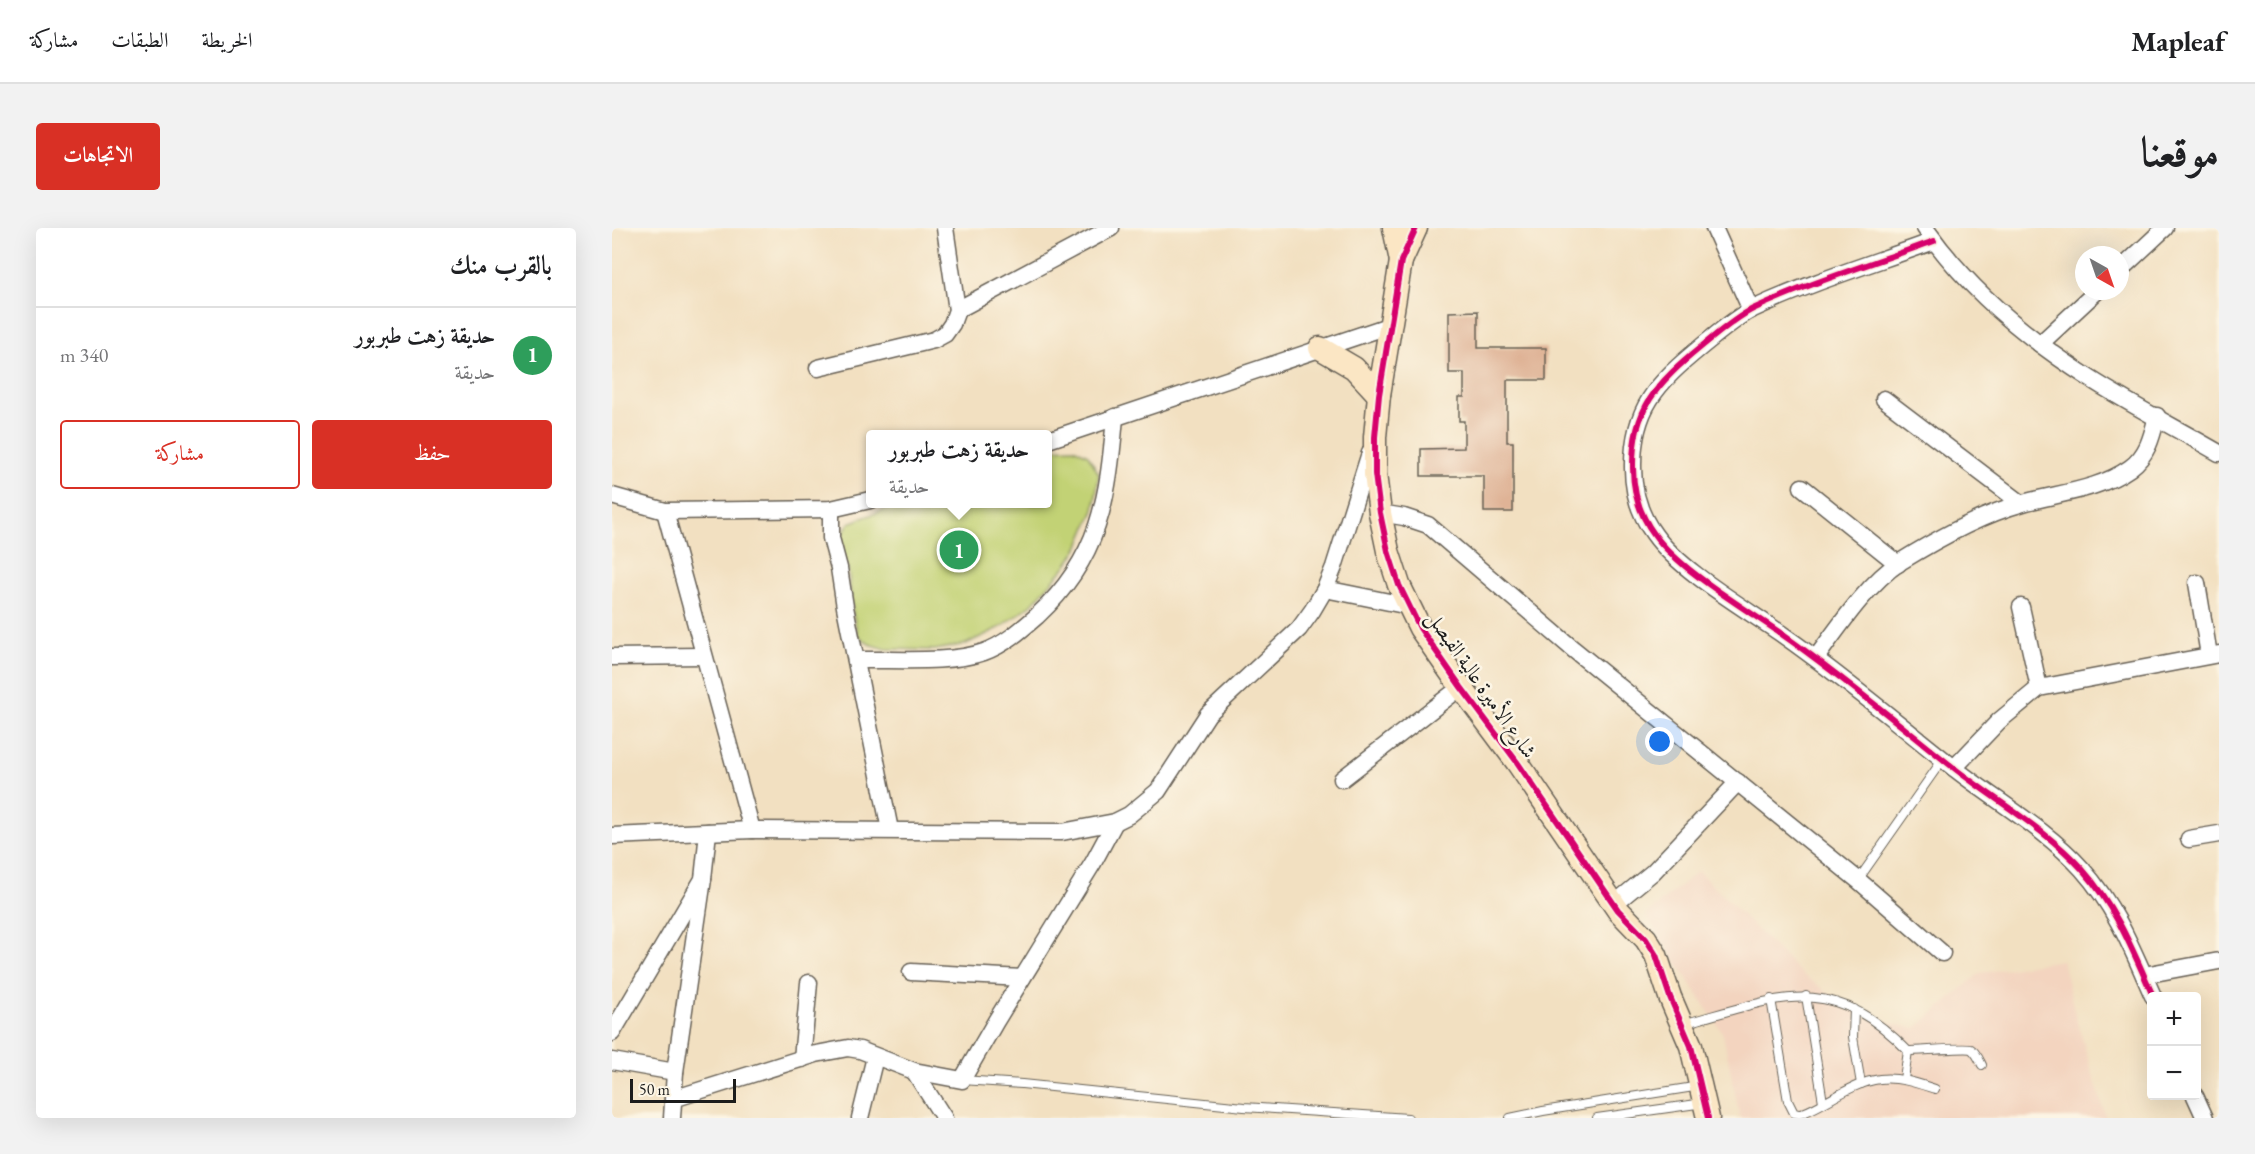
<!DOCTYPE html>
<html lang="ar">
<head>
<meta charset="utf-8">
<style>
  :root { --surface:#fff; --page:#f2f2f2; --text:#202124; --muted:#757577; --line:#e0e0e0; --accent:#d93025 }
  body { margin:0; font-family:"EB Garamond",Amiri,serif; background:var(--page); color:var(--text); direction:rtl }
  .controls { position:absolute; right:18px; bottom:18px; display:grid; overflow:hidden; border-radius:6px; box-shadow:0 6px 24px #0002 }
  .controls button { width:54px; height:54px; display:grid; place-items:center; padding:0; border:0; border-bottom:2px solid var(--line); background:var(--surface); color:var(--text); font:30px sans-serif }
  .compass { position:absolute; left:1463px; top:18px; width:54px; height:54px; border-radius:50%; background:var(--surface); box-shadow:0 6px 24px #0002; rotate:140deg }
  .scale { position:absolute; left:18px; bottom:15px; width:106px; box-sizing:border-box; padding-left:6px; border:3px solid #1c1c1c; border-top:0; font-size:16px; line-height:21px; white-space:nowrap; color:#1c1c1c; -webkit-text-stroke:4px #fcf5e5; paint-order:stroke }
  .you { position:absolute; left:1048px; top:514px; width:21px; height:21px; margin:-15px; border:4px solid #fff; border-radius:50%; background:#1a73e8; box-shadow:0 0 0 9px #1a73e833 }
  .badge { display:grid; place-items:center; width:39px; height:39px; border-radius:50%; background:var(--accent); color:#fff; font-size:20px; font-weight:700 }
  .pin { position:absolute; translate:-50% -50%; border:3px solid #fff; box-shadow:0 2px 6px #0006 }
  .popup { position:absolute; left:254px; top:202px; width:186px; height:78px; box-sizing:border-box; display:grid; place-content:center; border-radius:6px; background:var(--surface); filter:drop-shadow(0 2px 4px #0005); font-size:20px; white-space:nowrap; color:var(--muted) }
  .popup b { font-size:22px; color:var(--text) }
  .popup::after { content:''; position:absolute; left:50%; top:100%; margin-left:-12px; border:12px solid transparent; border-top-color:var(--surface) }
  .list { margin:0; padding:0; list-style:none }
  h2 { display:flex; justify-content:space-between; align-items:center; height:78px; margin:0; padding:0 24px; font-size:26px }
  h2 small { font-size:20px; font-weight:400; color:var(--muted) }
  .list li { display:grid; grid-template-columns:39px 1fr auto; gap:18px; align-items:center; box-sizing:border-box; height:96px; padding:0 24px; border-top:2px solid var(--line) }
  .list b { display:block; font-size:22px; white-space:nowrap }
  .list p { margin:0; font-size:20px; white-space:nowrap; color:var(--muted) }
  .list em { font-size:20px; font-style:normal; color:var(--muted) }
  .actions { display:flex; gap:12px; padding:18px 24px }
  .actions a { flex:1; padding:14px 0; border:2px solid var(--accent); border-radius:6px; text-align:center; font-size:21px; color:var(--accent) }
  .actions .main { background:var(--accent); color:#fff }
  .map { position:relative; flex:none; width:1607px; height:890px; overflow:hidden; direction:ltr; border-radius:6px }
  header { display:flex; align-items:center; gap:36px; box-sizing:border-box; height:84px; padding:0 30px; background:var(--surface); border-bottom:2px solid var(--line) }
  header strong { font-size:28px }
  nav { display:flex; gap:33px; margin-inline-start:auto; font-size:21px }
  .intro { display:flex; align-items:center; justify-content:space-between; box-sizing:border-box; height:144px; padding:0 36px }
  h1 { margin:0; font-size:42px }
  .button { padding:15px 27px; border-radius:6px; background:var(--accent); color:#fff; font-size:21px; font-weight:700 }
  main { display:flex; gap:36px; padding:0 36px }
  aside { flex:1; background:var(--surface); border-radius:6px; box-shadow:0 6px 24px #0002 }
  .map>svg:first-child { display:block }
  .built { fill:#f3d4bf }
  .green { fill:#c2d275; stroke:#6f7748; stroke-width:1.5 }
  .building { fill:#dfb396 }
  .lines { fill:none; stroke-linecap:round; stroke-linejoin:round }
  .lane-casing { stroke:#676156; stroke-width:10 }
  .street-casing { stroke:#676156; stroke-width:19 }
  .secondary-casing { stroke:#676156; stroke-width:25 }
  .lane { stroke:#fff; stroke-width:8 }
  .street { stroke:#fff; stroke-width:16 }
  .secondary { stroke:#fbe6c4; stroke-width:22 }
  .cycleway-casing { stroke:#fcf5e5; stroke-width:10 }
  .cycleway { stroke:#d6006c; stroke-width:6 }
  .labels { text-anchor:middle; dominant-baseline:central; stroke-width:5; stroke-linejoin:round; paint-order:stroke }
  .street-label { font-size:21px; fill:#1c1c1c; stroke:#fcf5e5 }
</style>
</head>
<body>
<header>
<strong>Mapleaf</strong>
<nav><a>الخريطة</a><a>الطبقات</a><a>مشاركة</a></nav>
</header>
<div class="intro"><h1>موقعنا</h1><a class="button">الاتجاهات</a></div>
<main>
<div class="map">
<svg width="1607" height="890" viewBox="0 0 1607 890">
  <rect width="100%" height="100%" fill="#fcf5e5"/>
  <filter id="ink" filterUnits="userSpaceOnUse"><feTurbulence type="fractalNoise" baseFrequency=".0167" numOctaves="2"/><feDisplacementMap in="SourceGraphic" scale="12" xChannelSelector="R" yChannelSelector="G"/><feConvolveMatrix kernelMatrix="1 2 1 2 8 2 1 2 1" color-interpolation-filters="sRGB"/></filter>
  <filter id="wash" filterUnits="userSpaceOnUse"><feTurbulence type="fractalNoise" baseFrequency=".008" numOctaves="4" result="noise"/><feDisplacementMap in="SourceGraphic" scale="24" xChannelSelector="R" yChannelSelector="G"/><feGaussianBlur stdDeviation="1.35" result="paint"/><feColorMatrix in="noise" values="0 0 0 0 0 0 0 0 0 0 0 0 0 0 0 0 0 1.4 0 .05"/><feComposite in="paint" operator="in"/></filter>
  <g filter="url(#wash)">
    <rect width="100%" height="100%" fill="#f2e0c1"/>
    <polygon class="built" points="1086,643 1190,746 1247,787 1303,801 1368,745 1450,732 1465,794 1494,890 1128,890 1111,806 1034,687"/>
    <polygon class="green" points="462,220 476,227 487,246 482,282 466,320 454,338 419,377 389,399 354,416 323,422 274,421 257,416 246,407 241,386 236,341 230,325 229,308 237,295 288,276 436,276 436,221"/>
    <g id="blocks">
      <polygon class="building" points="866,83 866,120 934,120 934,152 895,152 895,214 901,214 901,284 872,284 872,248 809,248 809,221 852,220 852,193 847,193 847,169 852,169 852,145 837,145 837,84"/>
    </g>
  </g>
  <g filter="url(#ink)">
    <use href="#blocks" fill-opacity="0" stroke="#676156" stroke-width="1.5"/>
    <g class="lines">
      <g class="lane-casing">
        <g id="lane">
          <polyline points="1246,652 1331,531"/>
          <polyline points="1194,768 1211,874"/>
          <path d="M1159,771l17,102 6,12c5,1 5,2 9,0 26,-10 48,-30 77,-34 20,-2 36,4 55,10"/>
          <polyline points="1242,781 1241,809 1249,856"/>
          <path d="M1071,796c94,-26 147,-54 225,27 11,0 58,-4 63,-2 5,3 8,10 11,16"/>
          <polyline points="1292,851 1296,823"/>
          <polyline points="350,852 410,856 632,879 796,890"/>
          <polyline points="898,890 931,883 1088,858"/>
          <polyline points="985,890 1092,875"/>
        </g>
      </g>
      <g class="street-casing">
        <g id="street">
          <polyline points="1102,0 1139,82"/>
          <path d="M1313,0c42,60 103,111 164,150 42,27 87,50 130,75"/>
          <path d="M1322,13c-60,22 -123,41 -181,68 -18,9 -36,25 -52,38 -44,36 -69,62 -68,121 0,24 7,47 21,66 26,37 91,74 129,101 59,41 114,88 171,133 42,33 92,61 128,101 34,38 51,82 71,127"/>
          <polyline points="1508,42 1553,0"/>
          <polyline points="345,82 499,0"/>
          <polyline points="1428,116 1485,63"/>
          <polyline points="206,140 322,112 333,106 340,96 345,82 333,0"/>
          <polyline points="1272,171 1409,275"/>
          <polyline points="436,212 779,97"/>
          <polyline points="1190,259 1286,336"/>
          <polyline points="0,268 53,283 219,281 258,272"/>
          <polyline points="219,281 219,310 227,340 233,379 278,602"/>
          <polyline points="53,283 140,602"/>
          <polyline points="768,285 792,289 816,297 961,421 1246,652 1330,725"/>
          <polyline points="1585,355 1597,427"/>
          <polyline points="713,361 797,378"/>
          <polyline points="1409,379 1427,460"/>
          <polyline points="0,429 91,428"/>
          <path d="M1204,430c22,-30 52,-75 84,-96 37,-23 80,-47 123,-59 36,-10 76,-13 107,-35 18,-13 22,-32 27,-52"/>
          <path d="M244,432c38,-1 94,4 128,-8 20,-7 37,-22 53,-36 63,-58 71,-117 78,-199"/>
          <polyline points="1342,540 1387,493 1427,460 1607,426"/>
          <polyline points="730,551 849,459"/>
          <polyline points="0,608 140,602 450,604 503,594 517,587 546,563 596,486 687,401 700,383 713,361 722,339 758,225"/>
          <polyline points="1577,611 1607,606"/>
          <polyline points="1002,676 1041,644 1126,554"/>
          <polyline points="299,744 410,750"/>
          <polyline points="1532,747 1607,733"/>
          <polyline points="0,805 91,651 96,604"/>
          <polyline points="190,831 197,755"/>
          <polyline points="0,833 63,844"/>
          <polyline points="302,843 332,890"/>
          <polyline points="1583,868 1593,890"/>
          <polyline points="61,871 204,826 236,820 248,822 302,843 350,852 384,793 481,635 503,594"/>
          <polyline points="60,890 63,844 91,651"/>
          <polyline points="248,890 263,829"/>
        </g>
      </g>
      <g class="secondary-casing">
        <g id="secondary">
          <polyline points="782,0 789,33"/>
          <polyline points="804,0 789,33 767,167 763,209 763,246 768,285 776,323 787,357 808,400 849,459 905,534 1006,682 1034,711 1044,727 1058,769 1079,818 1096,890"/>
          <polyline points="708,120 742,140 767,167"/>
        </g>
      </g>
      <use href="#lane" class="lane"/>
      <use href="#street" class="street"/>
      <use href="#secondary" class="secondary"/>
      <g class="cycleway-casing">
        <g id="cycleway">
          <polyline points="804,0 789,33 767,167 763,209 763,246 768,285 776,323 787,357 808,400 849,459 905,534 1006,682 1034,711 1044,727 1058,769 1079,818 1096,890"/>
          <path d="M1322,13c-60,22 -123,41 -181,68 -18,9 -36,25 -52,38 -44,36 -69,62 -68,121 0,24 7,47 21,66 26,37 91,74 129,101 59,41 114,88 171,133 42,33 92,61 128,101 34,38 51,82 71,127"/>
        </g>
      </g>
      <use href="#cycleway" class="cycleway"/>
    </g>
  </g>
  <g class="labels">
    <g class="street-label">
      <text transform="translate(870 456) rotate(55)">شارع الأميرة عالية الفيصل</text>
    </g>
  </g>
</svg>
<div class="controls">
<button>+</button>
<button>−</button>
</div>
<svg class="compass" viewBox="-18 -18 36 36"><path d="M0-13l5 13h-10z" fill="#e53935"/><path d="M0 13l5-13h-10z" fill="#757577"/></svg>
<div class="scale">50 m</div>
<div class="you"></div>
<div class="pin badge" style="left:347px;top:322px;background:#2e9e5b">1</div>
<div class="popup"><b>حديقة زهت طبربور</b>حديقة</div>
</div>
<aside>
<h2>بالقرب منك<small></small></h2>
<ul class="list">
<li><span class="badge" style="background:#2e9e5b">1</span><div><b>حديقة زهت طبربور</b><p>حديقة</p></div><em>340 m</em></li>
</ul>
<div class="actions"><a class="main">حفظ</a><a>مشاركة</a></div>
</aside>
</main>
</body>
</html>
